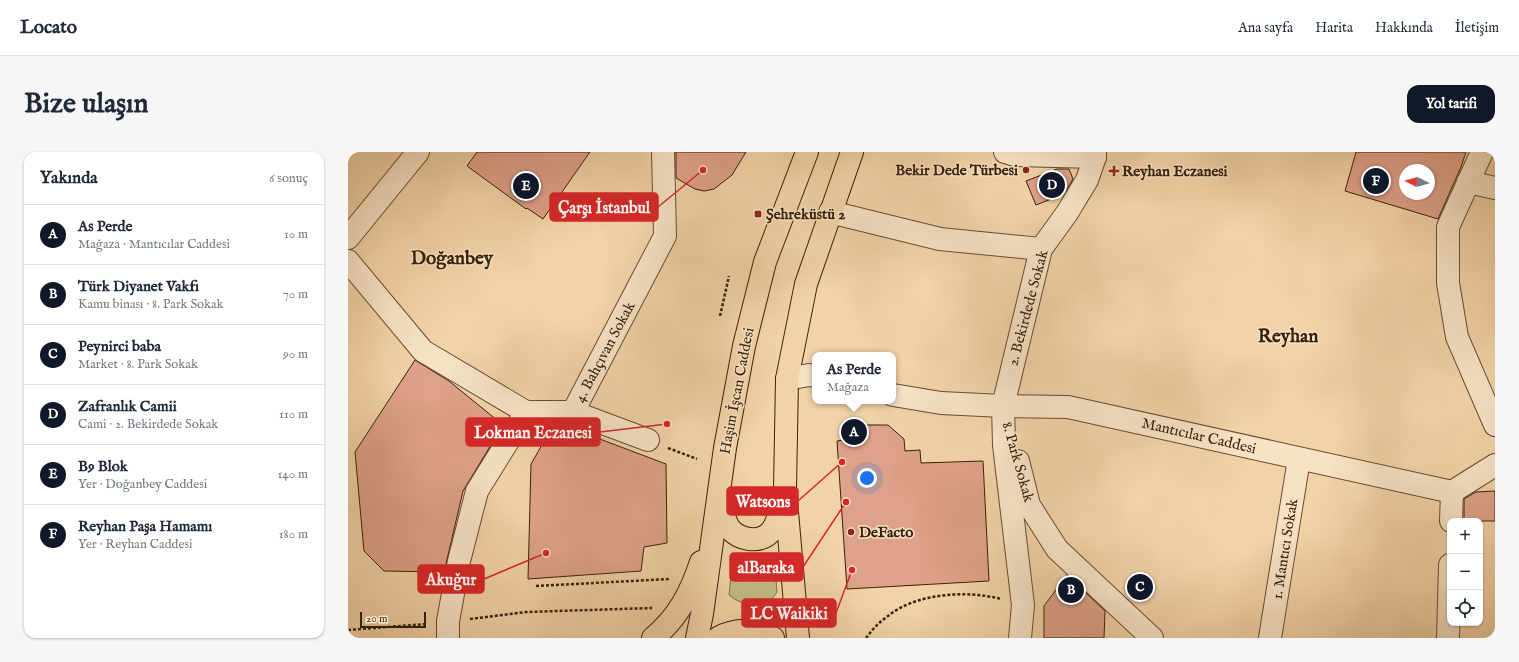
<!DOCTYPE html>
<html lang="tr">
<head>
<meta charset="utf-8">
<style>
  :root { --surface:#fff; --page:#f6f6f7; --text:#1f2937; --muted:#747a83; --line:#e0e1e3; --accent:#111827 }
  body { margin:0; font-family:"IM FELL English",serif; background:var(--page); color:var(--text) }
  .controls { position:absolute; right:12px; bottom:12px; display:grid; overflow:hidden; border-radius:8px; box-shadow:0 1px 3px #0004 }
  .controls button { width:36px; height:36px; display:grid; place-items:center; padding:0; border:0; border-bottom:1px solid var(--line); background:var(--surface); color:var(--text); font:20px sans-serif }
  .compass { position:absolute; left:1051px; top:12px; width:36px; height:36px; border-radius:50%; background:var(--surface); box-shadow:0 1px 3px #0004; rotate:276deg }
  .scale { position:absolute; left:12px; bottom:10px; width:66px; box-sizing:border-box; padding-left:4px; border:2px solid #3a2109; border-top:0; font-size:11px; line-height:14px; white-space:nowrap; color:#3a2109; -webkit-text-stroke:3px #f7e2c6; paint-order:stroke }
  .you { position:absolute; left:519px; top:326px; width:14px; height:14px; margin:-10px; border:3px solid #fff; border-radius:50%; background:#1a73e8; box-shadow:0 0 0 6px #1a73e833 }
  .badge { display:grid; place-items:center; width:26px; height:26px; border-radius:50%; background:var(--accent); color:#fff; font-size:13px; font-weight:700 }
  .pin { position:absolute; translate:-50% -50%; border:2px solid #fff; box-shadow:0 1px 4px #0006 }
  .popup { position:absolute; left:464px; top:200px; width:84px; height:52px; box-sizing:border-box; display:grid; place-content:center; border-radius:8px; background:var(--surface); filter:drop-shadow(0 1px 3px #0005); font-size:13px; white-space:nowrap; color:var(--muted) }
  .popup b { font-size:15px; color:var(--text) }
  .popup::after { content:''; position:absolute; left:50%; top:100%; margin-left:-8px; border:8px solid transparent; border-top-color:var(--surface) }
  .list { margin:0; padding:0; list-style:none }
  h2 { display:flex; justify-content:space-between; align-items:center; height:52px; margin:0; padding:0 16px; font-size:17px }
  h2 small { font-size:13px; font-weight:400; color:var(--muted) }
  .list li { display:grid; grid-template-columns:26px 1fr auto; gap:12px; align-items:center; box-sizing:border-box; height:60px; padding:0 16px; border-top:1px solid var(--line) }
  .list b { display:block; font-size:15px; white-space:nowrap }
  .list p { margin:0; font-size:13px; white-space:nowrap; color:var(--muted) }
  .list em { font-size:13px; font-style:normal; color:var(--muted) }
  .icon { flex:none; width:22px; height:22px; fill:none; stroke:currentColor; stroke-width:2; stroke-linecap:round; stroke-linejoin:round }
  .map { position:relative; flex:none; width:1147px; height:486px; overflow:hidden; border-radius:12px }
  header { display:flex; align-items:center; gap:24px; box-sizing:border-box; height:56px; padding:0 20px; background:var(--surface); border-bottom:1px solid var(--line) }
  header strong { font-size:19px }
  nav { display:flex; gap:22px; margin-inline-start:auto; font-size:14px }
  .intro { display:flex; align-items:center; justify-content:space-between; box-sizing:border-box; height:96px; padding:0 24px }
  h1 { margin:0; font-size:28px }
  .button { padding:10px 18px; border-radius:12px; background:var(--accent); color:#fff; font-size:14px; font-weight:700 }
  main { display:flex; gap:24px; padding:0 24px }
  aside { flex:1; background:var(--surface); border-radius:12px; box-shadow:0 1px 3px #0004 }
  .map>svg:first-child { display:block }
  .green { fill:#c2ba82; stroke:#7e6e46 }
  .building { fill:#dea189; stroke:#3a2109; fill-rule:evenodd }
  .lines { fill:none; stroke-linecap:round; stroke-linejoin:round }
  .minor-casing { stroke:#684d30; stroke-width:24 }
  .major-casing { stroke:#3a2109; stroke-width:24 }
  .path { stroke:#3a2109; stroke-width:2.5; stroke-dasharray:3 2; stroke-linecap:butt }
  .minor { stroke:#f7e2c6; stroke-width:22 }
  .major { stroke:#f2d2a7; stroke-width:22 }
  .poi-dot { fill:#8f2418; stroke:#f7e2c6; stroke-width:1.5 }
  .labels { text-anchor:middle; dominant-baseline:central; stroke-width:3; stroke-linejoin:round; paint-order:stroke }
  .poi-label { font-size:15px; font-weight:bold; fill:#3a2109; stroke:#f7e2c6; text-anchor:start }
  .street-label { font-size:15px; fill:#3a2109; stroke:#f7e2c6 }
  .district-label { font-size:19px; font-weight:bold; fill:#3a2109; stroke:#f7e2c6 }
  .leader { fill:none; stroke:#d62828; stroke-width:1.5 }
  .callout-dot { fill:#d62828; stroke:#f7e2c6; stroke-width:1.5 }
  .callout { fill:#d62828; stroke:#d62828; stroke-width:1.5 }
  .callout-label { font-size:16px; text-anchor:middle; font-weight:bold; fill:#fff }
</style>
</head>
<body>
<header>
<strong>Locato</strong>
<nav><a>Ana sayfa</a><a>Harita</a><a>Hakkında</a><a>İletişim</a></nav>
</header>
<div class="intro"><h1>Bize ulaşın</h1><a class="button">Yol tarifi</a></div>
<main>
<aside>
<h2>Yakında<small>6 sonuç</small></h2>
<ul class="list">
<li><span class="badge">A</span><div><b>As Perde</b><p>Mağaza · Mantıcılar Caddesi</p></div><em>10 m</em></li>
<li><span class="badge">B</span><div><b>Türk Diyanet Vakfı</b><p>Kamu binası · 8. Park Sokak</p></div><em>70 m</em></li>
<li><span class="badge">C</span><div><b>Peynirci baba</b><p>Market · 8. Park Sokak</p></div><em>90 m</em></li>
<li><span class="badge">D</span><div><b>Zafranlık Camii</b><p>Cami · 2. Bekirdede Sokak</p></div><em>110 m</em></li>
<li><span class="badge">E</span><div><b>B9 Blok</b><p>Yer · Doğanbey Caddesi</p></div><em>140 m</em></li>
<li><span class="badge">F</span><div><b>Reyhan Paşa Hamamı</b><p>Yer · Reyhan Caddesi</p></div><em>180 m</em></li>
</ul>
</aside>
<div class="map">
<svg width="1147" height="486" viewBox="0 0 1147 486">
  <rect width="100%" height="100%" fill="#f2d2a7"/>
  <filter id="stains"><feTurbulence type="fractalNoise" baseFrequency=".005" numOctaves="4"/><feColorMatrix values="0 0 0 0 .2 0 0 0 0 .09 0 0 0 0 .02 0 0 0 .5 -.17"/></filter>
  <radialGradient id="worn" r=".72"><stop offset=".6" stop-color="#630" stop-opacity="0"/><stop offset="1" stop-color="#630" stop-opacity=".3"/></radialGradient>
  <path class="green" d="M389,401c7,4 17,9 25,5 5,-2 7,-4 12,-3l3,37c-2,3 -4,6 -7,8 -12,8 -31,4 -41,-5l4,-40z"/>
  <g class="building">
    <polygon points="129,0 242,0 195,67 179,56 178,57 119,14"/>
    <polygon points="328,0 398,0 384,23 366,37 356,39 347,37 328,26"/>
    <path d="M1008,0h110l-5,15 -23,52 -93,-28zM1057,18h24v24h-24z"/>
    <polygon points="709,17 721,17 725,27 716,42 688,53 678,29"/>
    <polygon points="67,208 101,229 155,273 115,339 97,416 95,420 36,419 16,399 7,300"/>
    <polygon points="206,272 212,272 318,312 319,391 296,395 293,419 180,427 183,312"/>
    <polygon points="508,273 540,273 556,287 557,299 572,298 573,311 635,309 641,429 499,437 489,289 495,288"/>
    <polygon points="1147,339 1147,369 1116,369 1116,347 1128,340"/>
    <polygon points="719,423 757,459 756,486 696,486 696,454"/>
  </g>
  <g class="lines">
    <g class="minor-casing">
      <g id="minor">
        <polyline points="657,0 667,3 747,5"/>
        <polyline points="1134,0 1100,75 1100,131 1109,185 1147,273"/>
        <polyline points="1120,30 1147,36"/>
        <polyline points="482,60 592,87 693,97"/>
        <polyline points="0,86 70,0"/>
        <polyline points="0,109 75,199 178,260"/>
        <polyline points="439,227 461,223 467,224"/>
        <polyline points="545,243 593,251 655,254 720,255 1104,340 1147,313"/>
        <polyline points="225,260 300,288"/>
        <polyline points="670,309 681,353 709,397 804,486"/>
        <polyline points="1103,369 1104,340"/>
        <polyline points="100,486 100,469 111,409 129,339 178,260 225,260 317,84 315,0"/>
        <polyline points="672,486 675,453 656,293 655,254 693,97 719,61 739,28 747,5 747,0"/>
        <polyline points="922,486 951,307"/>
        <polyline points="1100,486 1102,413"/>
      </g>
    </g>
    <g class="major-casing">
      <g id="major">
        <path d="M372,348c2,9 4,21 10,29 5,6 12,9 19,10 24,3 29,-18 33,-37"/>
        <path d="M305,486c25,-20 38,-46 48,-76"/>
        <polyline points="349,486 354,462 377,296 396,194 417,110 459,0"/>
        <path d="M370,486c18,-10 38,-9 55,0"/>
        <polyline points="450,486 437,337 439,227 458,132 504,0"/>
      </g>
    </g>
    <g class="path">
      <polyline points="372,164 381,124"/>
      <polyline points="320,296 349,307"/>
      <polyline points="188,434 322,427"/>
      <polyline points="122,467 178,460 304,456"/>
      <polyline points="0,478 79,472"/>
      <path d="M518,486c6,-8 13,-16 22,-22 28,-23 79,-26 113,-17"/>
    </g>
    <use href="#minor" class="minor"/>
    <use href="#major" class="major"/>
  </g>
  <g class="poi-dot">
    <circle cx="678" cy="18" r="4"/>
    <path d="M764 13h4v4h4v4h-4v4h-4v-4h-4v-4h4z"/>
    <rect x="406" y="58" width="8" height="8" rx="2"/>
    <circle cx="503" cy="380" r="4"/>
  </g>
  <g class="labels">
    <g class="poi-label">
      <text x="670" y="18" text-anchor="end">Bekir Dede Türbesi</text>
      <text x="774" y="19">Reyhan Eczanesi</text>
      <text x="418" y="62">Şehreküstü 2</text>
      <text x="511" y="380">DeFacto</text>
    </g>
    <g class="street-label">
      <text transform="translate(680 156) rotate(-75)">2. Bekirdede Sokak</text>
      <text transform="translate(257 200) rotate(-62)">4. Bahçıvan Sokak</text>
      <text transform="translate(389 239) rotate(-79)">Haşim İşcan Caddesi</text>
      <text transform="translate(851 284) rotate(13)">Mantıcılar Caddesi</text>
      <text transform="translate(670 310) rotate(74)">8. Park Sokak</text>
      <text transform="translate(937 397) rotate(-81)">1. Mantıcı Sokak</text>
    </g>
    <g class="district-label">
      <text x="104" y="107">Doğanbey</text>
      <text x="940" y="185">Reyhan</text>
    </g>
  </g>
  <path class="leader" d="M355 18L310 55M319 272L252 280M494 310L450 349M498 350L455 415M198 401L136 427M504 418L488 461"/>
  <g class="callout-dot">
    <circle cx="355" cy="18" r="4"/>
    <circle cx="319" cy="272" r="4"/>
    <circle cx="494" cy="310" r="4"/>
    <circle cx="498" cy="350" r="4"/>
    <circle cx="198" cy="401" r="4"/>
    <circle cx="504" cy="418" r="4"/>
  </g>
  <g class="callout">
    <rect x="202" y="41" width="108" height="28" rx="4"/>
    <rect x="118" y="266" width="134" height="28" rx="4"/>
    <rect x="379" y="335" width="71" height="28" rx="4"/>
    <rect x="382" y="401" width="73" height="28" rx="4"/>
    <rect x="70" y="413" width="66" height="28" rx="4"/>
    <rect x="394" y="447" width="94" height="28" rx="4"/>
  </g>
  <g class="callout-label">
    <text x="256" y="61">Çarşı İstanbul</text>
    <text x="185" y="286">Lokman Eczanesi</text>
    <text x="415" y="355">Watsons</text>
    <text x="418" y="421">alBaraka</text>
    <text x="103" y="433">Akuğur</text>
    <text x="441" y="467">LC Waikiki</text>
  </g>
  <rect width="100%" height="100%" filter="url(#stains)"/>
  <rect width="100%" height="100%" fill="url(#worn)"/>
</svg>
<div class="controls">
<button>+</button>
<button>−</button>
<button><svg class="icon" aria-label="locate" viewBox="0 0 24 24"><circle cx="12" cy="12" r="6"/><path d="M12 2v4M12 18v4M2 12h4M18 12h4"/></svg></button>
</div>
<svg class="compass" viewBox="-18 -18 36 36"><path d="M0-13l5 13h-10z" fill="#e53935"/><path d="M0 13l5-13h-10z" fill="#747a83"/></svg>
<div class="scale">20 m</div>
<div class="you"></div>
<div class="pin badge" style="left:506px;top:280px">A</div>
<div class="popup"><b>As Perde</b>Mağaza</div>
<div class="pin badge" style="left:723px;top:438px">B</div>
<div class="pin badge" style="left:792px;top:435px">C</div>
<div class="pin badge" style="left:704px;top:33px">D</div>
<div class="pin badge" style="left:178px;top:34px">E</div>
<div class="pin badge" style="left:1028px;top:29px">F</div>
</div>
</main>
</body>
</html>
